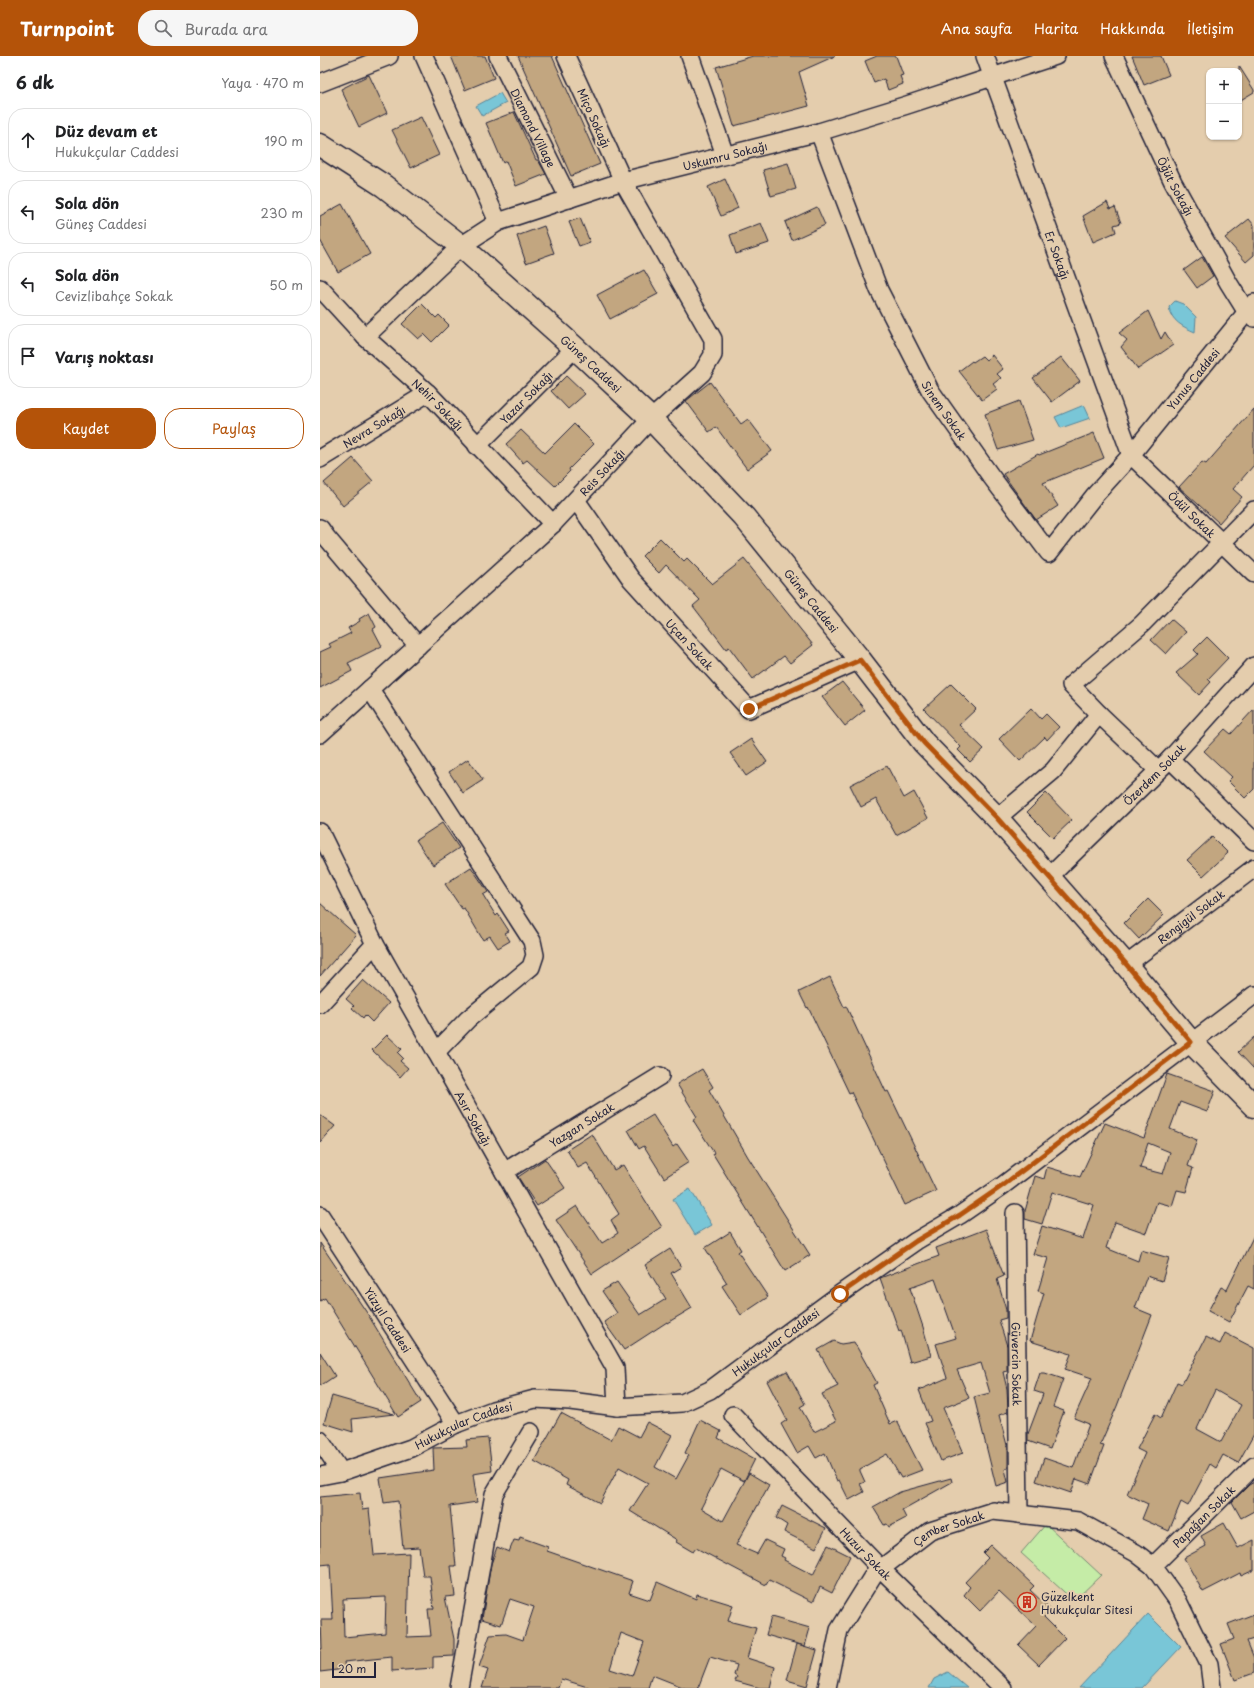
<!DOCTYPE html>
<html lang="tr">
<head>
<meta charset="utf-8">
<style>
  :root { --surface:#fff; --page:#f6f6f6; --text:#202124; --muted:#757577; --line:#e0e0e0; --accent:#b45309 }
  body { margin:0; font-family:"Playpen Sans",sans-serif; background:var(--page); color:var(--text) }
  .controls { position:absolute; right:12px; top:12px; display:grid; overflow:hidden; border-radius:8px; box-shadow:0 1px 3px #0004 }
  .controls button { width:36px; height:36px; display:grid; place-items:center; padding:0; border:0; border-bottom:1px solid var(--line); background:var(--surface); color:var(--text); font:20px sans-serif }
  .scale { position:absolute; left:12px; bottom:10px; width:44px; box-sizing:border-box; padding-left:4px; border:2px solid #22223b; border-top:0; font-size:11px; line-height:14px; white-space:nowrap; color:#22223b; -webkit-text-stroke:3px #e4cdad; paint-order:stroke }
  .stop { position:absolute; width:12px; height:12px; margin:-9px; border:3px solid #b45309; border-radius:50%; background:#fff }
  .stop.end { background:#b45309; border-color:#fff; box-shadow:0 1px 4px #0008 }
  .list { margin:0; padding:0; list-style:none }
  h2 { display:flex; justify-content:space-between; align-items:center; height:52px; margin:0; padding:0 16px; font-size:17px }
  h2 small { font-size:13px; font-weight:400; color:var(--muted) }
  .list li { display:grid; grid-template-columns:26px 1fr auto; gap:12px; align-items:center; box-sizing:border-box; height:64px; margin:0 8px 8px; padding:0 8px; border:1px solid var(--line); border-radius:16px }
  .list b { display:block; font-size:15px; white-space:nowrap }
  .list p { margin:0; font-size:13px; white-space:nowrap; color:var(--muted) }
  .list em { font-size:13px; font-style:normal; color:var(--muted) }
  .actions { display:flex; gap:8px; padding:12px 16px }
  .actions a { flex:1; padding:9px 0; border:1px solid var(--accent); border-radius:16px; text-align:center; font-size:14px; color:var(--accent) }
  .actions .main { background:var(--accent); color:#fff }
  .icon { flex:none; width:22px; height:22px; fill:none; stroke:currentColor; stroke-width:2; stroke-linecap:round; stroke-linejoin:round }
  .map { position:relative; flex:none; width:934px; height:1632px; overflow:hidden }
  header { display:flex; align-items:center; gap:24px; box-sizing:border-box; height:56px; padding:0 20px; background:var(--accent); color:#fff }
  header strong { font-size:19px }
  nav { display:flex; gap:22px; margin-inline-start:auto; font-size:14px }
  .search { width:280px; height:36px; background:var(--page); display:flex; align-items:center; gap:10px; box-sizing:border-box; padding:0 14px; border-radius:16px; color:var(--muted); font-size:15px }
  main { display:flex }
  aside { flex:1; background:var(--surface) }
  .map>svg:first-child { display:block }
  .green { fill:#c5eca7; stroke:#748771 }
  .water { fill:#79c6d7; stroke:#568499 }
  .building { fill:#c2a680; stroke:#22223b; fill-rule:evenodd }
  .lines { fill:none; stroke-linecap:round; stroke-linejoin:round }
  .street-casing { stroke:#22223b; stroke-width:20 }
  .secondary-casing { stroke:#22223b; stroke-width:25 }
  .street { stroke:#e4cdad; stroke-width:17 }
  .secondary { stroke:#e4cdad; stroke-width:22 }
  .route { stroke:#b45309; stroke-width:5 }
  .labels { text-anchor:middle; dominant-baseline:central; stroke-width:4; stroke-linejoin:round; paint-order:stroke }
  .street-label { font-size:11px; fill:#22223b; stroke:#e4cdad }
  .poi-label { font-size:11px; fill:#22223b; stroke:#e4cdad; text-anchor:start }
</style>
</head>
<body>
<header>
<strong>Turnpoint</strong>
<div class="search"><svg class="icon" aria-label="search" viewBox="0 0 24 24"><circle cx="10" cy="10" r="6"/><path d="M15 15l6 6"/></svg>Burada ara</div>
<nav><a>Ana sayfa</a><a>Harita</a><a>Hakkında</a><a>İletişim</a></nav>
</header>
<main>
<aside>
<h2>6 dk<small>Yaya · 470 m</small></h2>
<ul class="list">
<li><svg class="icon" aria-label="ahead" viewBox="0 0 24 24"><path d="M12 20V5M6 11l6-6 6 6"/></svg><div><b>Düz devam et</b><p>Hukukçular Caddesi</p></div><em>190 m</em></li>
<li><svg class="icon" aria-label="left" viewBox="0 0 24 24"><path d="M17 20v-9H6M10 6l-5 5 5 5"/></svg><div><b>Sola dön</b><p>Güneş Caddesi</p></div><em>230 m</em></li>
<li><svg class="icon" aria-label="left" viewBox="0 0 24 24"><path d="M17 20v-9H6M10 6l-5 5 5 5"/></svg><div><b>Sola dön</b><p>Cevizlibahçe Sokak</p></div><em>50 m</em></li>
<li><svg class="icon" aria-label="arrive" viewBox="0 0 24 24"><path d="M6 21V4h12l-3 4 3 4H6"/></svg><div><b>Varış noktası</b></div></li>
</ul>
<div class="actions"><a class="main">Kaydet</a><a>Paylaş</a></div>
</aside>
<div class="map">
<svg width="934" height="1632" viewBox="0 0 934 1632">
  <rect width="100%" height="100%" fill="#e4cdad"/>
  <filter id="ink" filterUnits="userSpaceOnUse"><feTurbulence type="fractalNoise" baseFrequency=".025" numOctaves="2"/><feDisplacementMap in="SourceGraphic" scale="8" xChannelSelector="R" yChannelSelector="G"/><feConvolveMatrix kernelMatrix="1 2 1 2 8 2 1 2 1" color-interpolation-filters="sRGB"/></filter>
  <g filter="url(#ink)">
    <polygon class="green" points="726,1468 781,1519 754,1545 701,1497"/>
    <g class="water">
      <polygon points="180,37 186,47 162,60 156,50"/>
      <path d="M855,245l8,3 13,13 -1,15c-12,-5 -24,-11 -26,-25z"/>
      <polygon points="764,349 770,362 741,372 735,361"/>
      <polygon points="370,1133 392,1169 375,1179 353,1143"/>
      <polygon points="828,1558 861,1591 822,1632 759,1632"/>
      <polygon points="628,1616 647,1632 609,1632 614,1623"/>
    </g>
    <g class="building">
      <polygon points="131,0 165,0 174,22 145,34"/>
      <polygon points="198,0 232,0 280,108 251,120"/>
      <polygon points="433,0 515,0 479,16 489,50 414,70 396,11"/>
      <polygon points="557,0 576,0 583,19 580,20 583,28 568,34 564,23 554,27 545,5"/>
      <polygon points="812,0 841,0 849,19 824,29"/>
      <polygon points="919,10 934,34 934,36 919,45"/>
      <polygon points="49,19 67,57 39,71 21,33"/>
      <polygon points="194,56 216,104 218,104 226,118 196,130 186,105 183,107 166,67"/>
      <polygon points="101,61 119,99 91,112 72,74"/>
      <polygon points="468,107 476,133 451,140 443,114"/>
      <polygon points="405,123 418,152 401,160 388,131"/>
      <polygon points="787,146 790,153 795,151 801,167 794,169 796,176 773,186 763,160"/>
      <polygon points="22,148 50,198 18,216 0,184 0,160"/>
      <polygon points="497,151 505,169 472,184 465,166"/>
      <polygon points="260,162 270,186 259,190 249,166"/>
      <polygon points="929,163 934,169 934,199 926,206 905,182"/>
      <polygon points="441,167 449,187 416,198 410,179"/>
      <polygon points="224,170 234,197 206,207 197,180"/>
      <polygon points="882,201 893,220 877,232 864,214"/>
      <polygon points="324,214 338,238 290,263 277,239"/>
      <polygon points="102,248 116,262 119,259 129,269 112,286 104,278 98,283 82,268"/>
      <polygon points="828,255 841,283 845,276 853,289 818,313 801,291 807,284 799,277"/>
      <polygon points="672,299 683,313 677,318 681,322 673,328 677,333 662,344 639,315 652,305 653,306 662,300 666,304"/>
      <polygon points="741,301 760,325 732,346 713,322"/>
      <polygon points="246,320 265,338 248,353 231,335"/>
      <polygon points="390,326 421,368 428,363 452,395 427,413 396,371 389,376 366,345"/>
      <polygon points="699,345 713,384 678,394 665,358"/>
      <polygon points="934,353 934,409 913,433 922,441 899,467 859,431 882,406 886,408"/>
      <polygon points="254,368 274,388 249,413 250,415 235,430 207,404 203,407 186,388 201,374 225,397"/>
      <polygon points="774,377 784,402 723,427 738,450 716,464 683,418 718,398 719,399"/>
      <polygon points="33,402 53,425 23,450 4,427"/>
      <polygon points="340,482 364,506 367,503 392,528 424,503 493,589 470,607 464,600 433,623 409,591 406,593 373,550 380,544 346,509 339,517 322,500"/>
      <polygon points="49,557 56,571 53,573 62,590 28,607 32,615 0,632 0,596 11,591 9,588 31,577 28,572 40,565 39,563"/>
      <polygon points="851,563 866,576 846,598 831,584"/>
      <polygon points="887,581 908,602 888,623 891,626 879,639 856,617 878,598 874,594"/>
      <polygon points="522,626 545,654 525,670 502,641"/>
      <polygon points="631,628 656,653 639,669 664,693 650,706 638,694 641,691 604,653"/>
      <polygon points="711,652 721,663 726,658 739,671 727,684 725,681 700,705 679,683"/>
      <polygon points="934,653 934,733 925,742 908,725 912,721 884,695 905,673 911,678"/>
      <polygon points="431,683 447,706 426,720 410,697"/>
      <polygon points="148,703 163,724 143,737 129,716"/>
      <polygon points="567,710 584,742 594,736 608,762 576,779 556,743 541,751 530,729"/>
      <polygon points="726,737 752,764 733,782 707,756"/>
      <polygon points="122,767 139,792 113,809 96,784"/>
      <polygon points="892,781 908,797 883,820 867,804"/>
      <polygon points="151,811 168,836 163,839 176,860 178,858 189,875 185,877 190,885 178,892 170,880 163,884 144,852 142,853 125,828"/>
      <polygon points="828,843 844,859 819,883 804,867"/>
      <polygon points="0,847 36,879 0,920"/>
      <polygon points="510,921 524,951 526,950 566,1036 568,1035 616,1135 585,1149 531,1036 529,1037 488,951 487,952 479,936"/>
      <polygon points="43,924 69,947 52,966 45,959 43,962 32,952 34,950 26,943"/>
      <polygon points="67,979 82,993 78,997 83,1002 80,1005 88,1012 80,1021 52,994"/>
      <polygon points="934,981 934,1013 918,996"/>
      <polygon points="382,1013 393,1031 389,1034 428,1101 490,1199 465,1215 393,1098 394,1097 373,1064 377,1061 357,1028"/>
      <path d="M847,1018l48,17 -8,21 -27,-10 -10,27 27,11 -9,26 5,2 -7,24 -9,-2 -5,16 -15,-4 -11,31 -31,-11 -9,26 32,13 3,-11 28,8 -7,23 -15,-5 -12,32 17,7 -35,91 -17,39 4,1 -14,38 -14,-5 -5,14 -35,-12 8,-23 29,10 16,-44 -15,-6 18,-40 -27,-9 6,-15 -41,-13 14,-48 -6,-2 10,-33 -15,-4 9,-28 41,13 11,-34 -42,-13 -10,32 -17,-5v-8l10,-35 9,3 3,-12 33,10 25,-54 39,15zM828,1087l22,9 -7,22 -23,-6z"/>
      <polygon points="0,1059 15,1070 0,1087"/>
      <polygon points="333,1059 353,1091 357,1088 369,1106 344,1122 324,1090 319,1093 308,1074"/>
      <polygon points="272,1078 294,1114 303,1109 342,1171 272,1218 236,1164 257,1150 282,1187 298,1177 291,1164 299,1158 267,1107 258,1112 247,1094"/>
      <polygon points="225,1103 245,1132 217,1150 198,1121"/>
      <polygon points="666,1173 684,1220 677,1223 686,1254 686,1262 679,1264 687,1290 687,1315 683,1316 687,1333 688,1356 679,1359 688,1393 688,1412 685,1413 688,1426 676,1430 654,1341 670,1337 661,1307 637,1314 649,1342 623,1352 643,1397 621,1405 605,1367 611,1365 599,1334 627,1322 616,1288 636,1282 615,1223 590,1232 603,1271 611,1300 590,1306 581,1274 579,1275 560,1222 619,1200 616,1192"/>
      <polygon points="410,1176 421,1194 418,1196 448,1241 421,1259 402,1230 407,1227 385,1192"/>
      <polygon points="934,1179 934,1233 928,1230 909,1266 888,1255 901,1231 907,1234"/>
      <polygon points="0,1187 47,1257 101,1346 78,1361 5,1242 0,1245"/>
      <polygon points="350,1193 361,1211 351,1217 372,1252 347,1267 347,1266 304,1294 284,1266 297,1257 282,1235 297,1226 320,1259 346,1243 325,1209"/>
      <path d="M905,1277l29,15v86l-16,29 -15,-8 -7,13 -6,-4 -22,42 -7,-4 -12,29 -27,-12 6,-15 -21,-10 18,-41 -8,-4 18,-35 6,4 16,-36 5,2 24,-47 14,7zM895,1334l26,15 -20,37 -24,-13z"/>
      <polygon points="514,1285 521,1288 534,1286 557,1327 553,1329 570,1368 577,1365 602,1414 581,1422 567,1398 540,1413 540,1415 545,1426 540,1428 544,1436 529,1444 519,1424 517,1425 505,1397 496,1402 489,1390 477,1397 461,1368 467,1364 447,1325 467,1315 485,1348 480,1351 494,1376 516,1365 502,1338 518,1330 498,1294"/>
      <polygon points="0,1296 15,1320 0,1330"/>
      <polygon points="720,1317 725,1317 743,1323 733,1351 744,1355 730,1393 708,1385 708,1378 723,1338 714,1335"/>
      <polygon points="12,1340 74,1358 32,1363 33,1376 4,1367"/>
      <polygon points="241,1357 291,1384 298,1370 319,1381 327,1366 352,1379 335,1411 356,1423 369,1399 365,1397 380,1364 401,1375 398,1382 435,1403 424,1425 401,1413 381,1452 403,1465 429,1417 449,1429 416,1489 437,1498 445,1484 464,1493 461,1500 465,1502 464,1504 493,1519 508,1489 530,1500 512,1537 500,1531 493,1546 449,1524 446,1529 376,1492 373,1496 356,1486 357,1484 310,1455 328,1427 299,1411 280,1447 246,1429 248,1424 214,1405"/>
      <path d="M168,1382l4,33 -19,3 4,28 -27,4 6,60h-5l4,30 -10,1 9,42v17l-21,1v11l-41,3v-14l-48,5 1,7 -25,3v-23h2l-1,-29h12l-3,-56 -10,1v-68l40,-4 2,17 7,-1 5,46 35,-2 -2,84 24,-1 -3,-27h6l-4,-33h-7l-4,-29 -16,1 -5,-47 -14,2 -4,-25 54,-8 -1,-22 34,-1 -1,-7zM66,1541l-1,36 -41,4 -1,-38z"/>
      <polygon points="631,1422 632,1426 582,1454 586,1462 569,1471 567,1468 564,1469 553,1451 580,1436"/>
      <polygon points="934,1426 934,1455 921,1462 912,1446 929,1429"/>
      <polygon points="462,1450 506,1472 496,1492 464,1476 467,1469 456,1462"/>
      <polygon points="904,1467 918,1492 934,1484 934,1514 921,1520 920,1517 883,1536 864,1502 886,1490 881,1480"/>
      <path d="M200,1481l28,10 -1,4 86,30 -4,12 21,7 7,-18 39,17 1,-5 36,11 -5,16 28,7 -9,30 28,9 -5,21h-10l-25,-7 2,-4 -3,-2 3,-10 -27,-8 -12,31h-13l-33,-13 -4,13h-57l-30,-9 -3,9h-76l6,-18 -9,-3 11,-32 16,-1 17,6 11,-33 -24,-8 -9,26 -19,-6 9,-55 6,-17 12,5 5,-12 5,1zM301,1577l23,9 -12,34 -22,-7z"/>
      <polygon points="671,1489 714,1530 710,1534 731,1554 724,1561 745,1582 719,1609 698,1589 716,1570 679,1535 660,1555 644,1539 650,1531 645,1526 668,1502 663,1497"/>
      <polygon points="934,1558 934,1583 927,1585 934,1602 934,1617 915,1624 901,1588 914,1583 908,1568"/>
      <polygon points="451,1561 490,1572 485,1590 446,1579"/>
      <polygon points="477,1588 497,1594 487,1630 467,1624"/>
    </g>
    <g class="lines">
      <g class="street-casing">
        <g id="street">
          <polyline points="104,0 178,166"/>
          <path id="s1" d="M178,0l71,143"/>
          <polyline points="370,0 405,99"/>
          <path id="s2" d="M665,0l146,399 123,119"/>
          <path id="s3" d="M794,0l59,126 55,100 18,29 8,7"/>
          <polyline points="0,27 69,0"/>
          <path id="s4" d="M499,76l60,158 51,100 60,85 59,78 45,-57 37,-41 123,-152"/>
          <path id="s5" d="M0,232l45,49 63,56 125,131"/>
          <path id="s6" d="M45,281l96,-91 37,-24 125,-41 196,-49 88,-27 149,-49"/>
          <path id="s7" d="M157,390l98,-98"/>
          <path id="s8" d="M0,403l108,-66"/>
          <path id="s9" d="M256,444l55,79 118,130 111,-49"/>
          <polyline points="0,472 7,482 98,590"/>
          <polyline points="50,633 212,885 215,899 211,911 148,963 116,996"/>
          <polyline points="779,658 751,629 822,568 934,454"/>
          <path id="s10" d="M0,678l233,-210 98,-105 51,-46 11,-18v-16l-90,-158 -57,-125"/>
          <polyline points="850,703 934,785"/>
          <polyline points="677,762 733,715 779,658 838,714"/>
          <path id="s11" d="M0,776l55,112 240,424 2,39"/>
          <path id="s12" d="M729,821l121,-118 84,-93"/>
          <path id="s13" d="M806,909l128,-97"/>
          <polyline points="0,948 55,888"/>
          <path id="s14" d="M184,1116l156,-96"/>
          <path id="s15" d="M695,1157l4,301"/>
          <path id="s16" d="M0,1159l136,209"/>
          <path id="s17" d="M413,1359l147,153 123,120"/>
          <polyline points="0,1384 21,1416"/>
          <path id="s18" d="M0,1420l21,-4 70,-24 45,-24 37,-14 42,-11 35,2 47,6 65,-4 28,-13 130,-96 76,-53 44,-26 42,-29 252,-191"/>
          <path id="s19" d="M833,1510l101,-100"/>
          <polyline points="139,1632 174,1438 211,1376"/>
          <path id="s20" d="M507,1632l12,-58 35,-56 56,-43 63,-20 85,10 58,32 17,13 25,35 31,63 3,24"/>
        </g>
      </g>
      <g class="secondary-casing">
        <g id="secondary">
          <path id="s21" d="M0,89l64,41 77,60 114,102 76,71 93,98 116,143 64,83 73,75 129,147 65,77 63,64"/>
        </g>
      </g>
      <use href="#street" class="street"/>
      <use href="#secondary" class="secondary"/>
    </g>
  </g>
  <g class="lines" filter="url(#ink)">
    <polyline class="route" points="429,653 540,604 604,687 677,762 806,908 871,986 682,1130 640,1159 596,1185 520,1238"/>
  </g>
  <defs>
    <g id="building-ring" transform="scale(1)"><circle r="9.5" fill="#e4cdad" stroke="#c8321e" stroke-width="1.5"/><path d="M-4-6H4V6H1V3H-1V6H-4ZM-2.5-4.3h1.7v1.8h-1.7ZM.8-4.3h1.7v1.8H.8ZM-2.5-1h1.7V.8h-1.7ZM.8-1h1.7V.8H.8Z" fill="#c8321e"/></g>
  </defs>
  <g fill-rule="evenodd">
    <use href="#building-ring" x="707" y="1546"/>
  </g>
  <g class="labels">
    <g class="street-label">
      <text transform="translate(274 62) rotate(66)">Miço Sokağı</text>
      <text stroke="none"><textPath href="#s1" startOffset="80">Diamond Village</textPath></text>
      <text stroke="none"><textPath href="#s6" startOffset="413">Uskumru Sokağı</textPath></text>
      <text stroke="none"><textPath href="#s3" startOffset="144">Öğüt Sokağı</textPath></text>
      <text stroke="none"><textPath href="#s2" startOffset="212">Er Sokağı</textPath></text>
      <text stroke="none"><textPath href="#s21" startOffset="349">Güneş Caddesi</textPath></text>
      <text stroke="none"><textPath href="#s4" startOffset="709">Yunus Caddesi</textPath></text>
      <text stroke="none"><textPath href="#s7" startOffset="69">Yazar Sokağı</textPath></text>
      <text stroke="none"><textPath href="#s5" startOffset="166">Nehir Sokağı</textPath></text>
      <text stroke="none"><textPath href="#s4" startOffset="306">Sinem Sokak</textPath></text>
      <text stroke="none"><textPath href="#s8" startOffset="63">Nevra Sokağı</textPath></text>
      <text stroke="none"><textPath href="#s10" startOffset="385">Reis Sokağı</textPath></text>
      <text stroke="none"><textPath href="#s2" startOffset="510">Ödül Sokak</textPath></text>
      <text stroke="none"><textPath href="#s21" startOffset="673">Güneş Caddesi</textPath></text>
      <text stroke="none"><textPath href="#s9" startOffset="184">Uçan Sokak</textPath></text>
      <text stroke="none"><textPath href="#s12" startOffset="147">Özerdem Sokak</textPath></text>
      <text stroke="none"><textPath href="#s13" startOffset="81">Rengigül Sokak</textPath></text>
      <text stroke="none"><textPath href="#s11" startOffset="325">Asır Sokağı</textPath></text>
      <text stroke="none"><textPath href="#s14" startOffset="91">Yazgan Sokak</textPath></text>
      <text stroke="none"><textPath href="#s16" startOffset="125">Yüzyıl Caddesi</textPath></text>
      <text stroke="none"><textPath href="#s18" startOffset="489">Hukukçular Caddesi</textPath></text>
      <text stroke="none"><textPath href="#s15" startOffset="151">Güvercin Sokak</textPath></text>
      <text stroke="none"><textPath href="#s18" startOffset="153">Hukukçular Caddesi</textPath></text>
      <text stroke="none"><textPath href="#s19" startOffset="71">Papağan Sokak</textPath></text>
      <text stroke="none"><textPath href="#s20" startOffset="214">Çember Sokak</textPath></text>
      <text stroke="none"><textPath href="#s17" startOffset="192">Huzur Sokak</textPath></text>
    </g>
    <g class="poi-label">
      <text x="721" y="1540">Güzelkent<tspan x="721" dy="13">Hukukçular Sitesi</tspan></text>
    </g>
  </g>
</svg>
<div class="controls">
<button>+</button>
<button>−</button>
</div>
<div class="scale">20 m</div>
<div class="stop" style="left:520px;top:1238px"></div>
<div class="stop end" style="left:429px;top:653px"></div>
</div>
</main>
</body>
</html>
